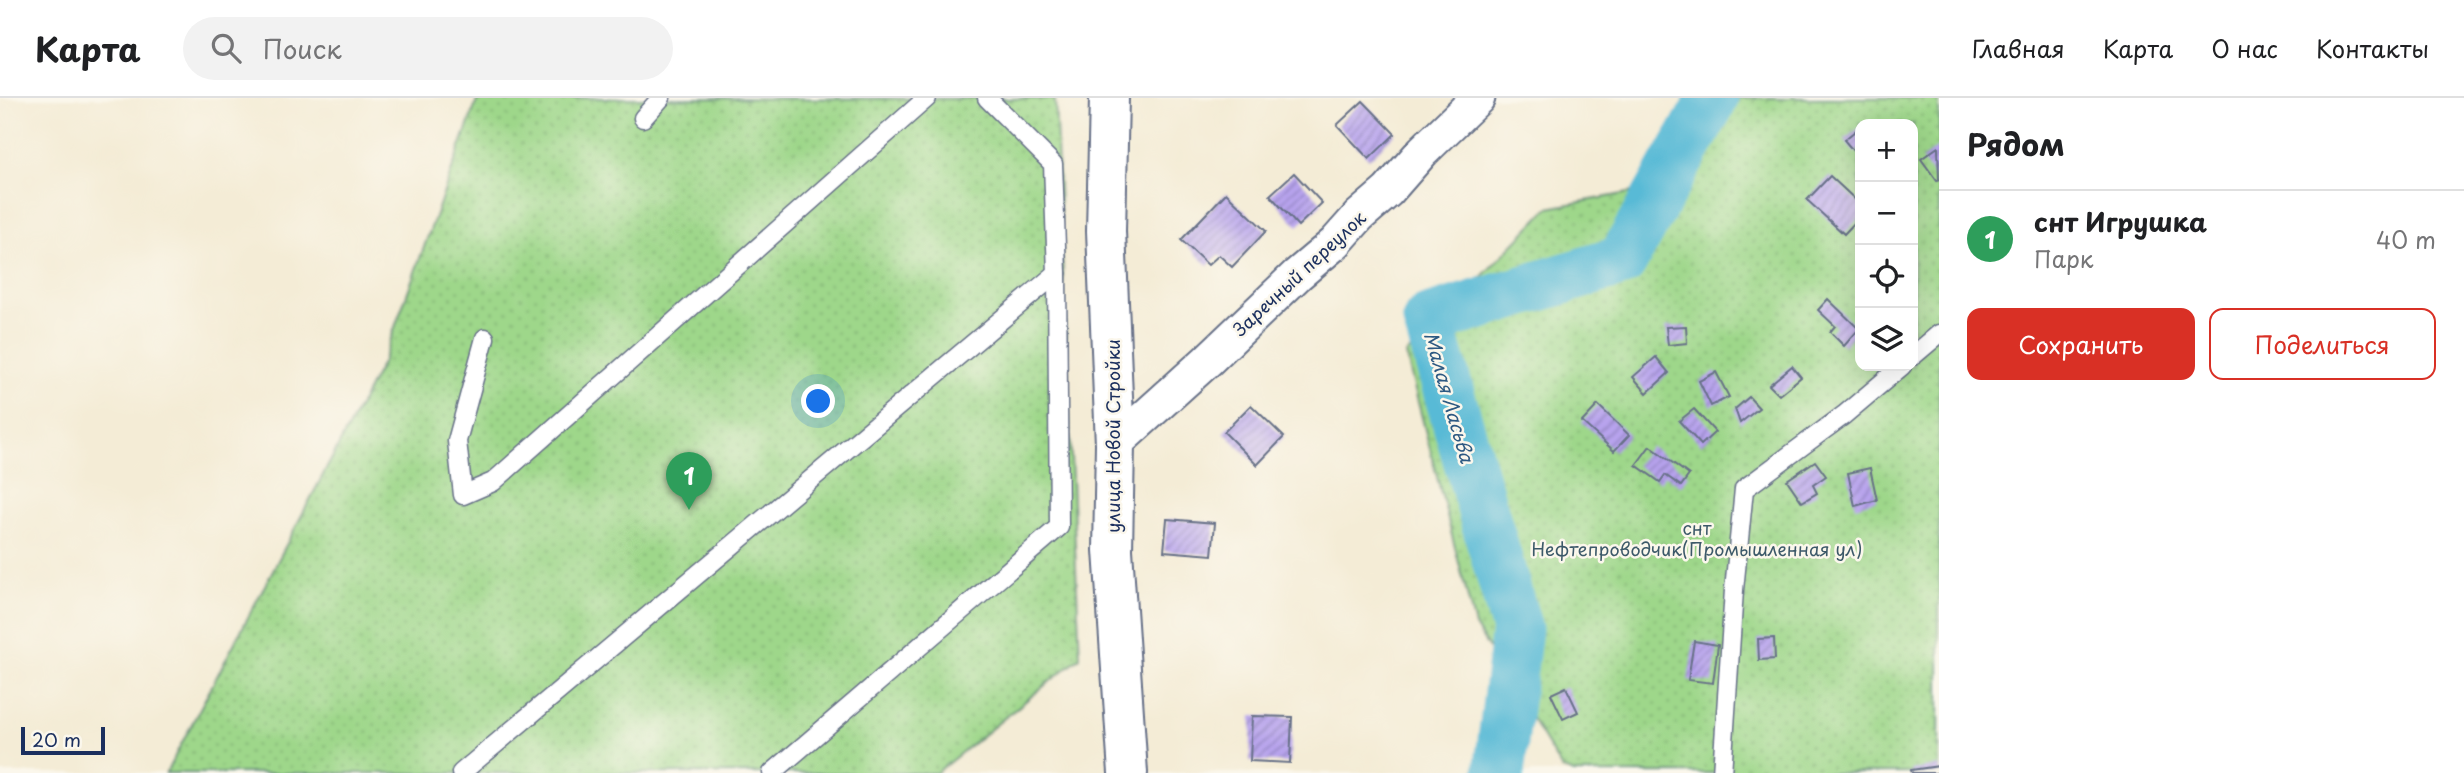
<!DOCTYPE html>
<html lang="ru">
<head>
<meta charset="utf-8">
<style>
  :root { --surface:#fff; --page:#f2f2f2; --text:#202124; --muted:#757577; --line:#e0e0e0; --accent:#d93025 }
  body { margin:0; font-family:"Playpen Sans",sans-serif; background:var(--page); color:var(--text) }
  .controls { position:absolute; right:21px; top:21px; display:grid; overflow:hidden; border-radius:14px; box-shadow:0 7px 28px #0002 }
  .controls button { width:63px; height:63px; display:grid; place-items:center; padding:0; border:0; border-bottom:2px solid var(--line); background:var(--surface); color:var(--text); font:35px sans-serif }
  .scale { position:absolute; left:21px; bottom:18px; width:84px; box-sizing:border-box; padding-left:7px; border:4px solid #1b2f5e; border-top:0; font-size:19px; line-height:24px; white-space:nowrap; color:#1b2f5e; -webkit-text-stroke:5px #fbf7ec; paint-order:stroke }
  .you { position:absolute; left:819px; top:304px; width:24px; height:24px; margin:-18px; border:5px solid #fff; border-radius:50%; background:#1a73e8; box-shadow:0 0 0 10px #1a73e833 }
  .badge { display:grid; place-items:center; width:46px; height:46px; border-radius:50%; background:var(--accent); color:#fff; font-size:23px; font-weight:700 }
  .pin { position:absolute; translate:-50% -58px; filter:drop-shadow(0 2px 4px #0008) }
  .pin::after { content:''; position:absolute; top:37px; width:24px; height:21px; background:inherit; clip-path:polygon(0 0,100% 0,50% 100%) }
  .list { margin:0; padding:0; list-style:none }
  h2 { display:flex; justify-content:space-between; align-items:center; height:91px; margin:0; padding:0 28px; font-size:30px }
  h2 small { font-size:23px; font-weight:400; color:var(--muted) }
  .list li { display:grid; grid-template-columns:46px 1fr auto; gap:21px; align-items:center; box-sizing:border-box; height:98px; padding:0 28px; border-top:2px solid var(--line) }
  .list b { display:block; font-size:26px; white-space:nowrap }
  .list p { margin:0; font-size:23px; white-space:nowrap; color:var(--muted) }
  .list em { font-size:23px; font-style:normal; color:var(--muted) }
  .actions { display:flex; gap:14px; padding:21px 28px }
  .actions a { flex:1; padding:16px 0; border:2px solid var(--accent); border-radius:14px; text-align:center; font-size:24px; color:var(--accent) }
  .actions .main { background:var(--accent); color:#fff }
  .icon { flex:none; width:38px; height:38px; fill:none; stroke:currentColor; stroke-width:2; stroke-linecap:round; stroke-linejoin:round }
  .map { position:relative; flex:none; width:1939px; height:675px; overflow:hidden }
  header { display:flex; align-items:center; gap:42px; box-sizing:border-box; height:98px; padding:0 35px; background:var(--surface); border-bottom:2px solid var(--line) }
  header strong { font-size:33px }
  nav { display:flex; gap:38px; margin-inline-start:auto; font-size:24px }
  .search { width:490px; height:63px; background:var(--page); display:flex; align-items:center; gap:18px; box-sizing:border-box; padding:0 24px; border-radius:38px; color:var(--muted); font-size:26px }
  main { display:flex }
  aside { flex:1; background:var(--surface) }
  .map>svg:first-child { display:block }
  .garden { fill:url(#garden-dots); stroke:#5c8374; stroke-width:2; fill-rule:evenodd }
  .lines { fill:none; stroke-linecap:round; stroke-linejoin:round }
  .river { stroke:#58bad6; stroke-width:51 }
  .building { fill:url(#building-hatch) }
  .lane-casing { stroke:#677188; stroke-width:21 }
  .street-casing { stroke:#677188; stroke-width:37 }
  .secondary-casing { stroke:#677188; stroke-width:42 }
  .lane { stroke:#fff; stroke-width:18 }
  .street { stroke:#fff; stroke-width:33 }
  .secondary { stroke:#fff; stroke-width:38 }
  .labels { text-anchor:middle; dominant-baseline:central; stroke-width:5; stroke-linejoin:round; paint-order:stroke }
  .street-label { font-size:18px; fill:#1b2f5e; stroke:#fbf7ec }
  .park-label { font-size:18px; fill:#3c5969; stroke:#fbf7ec }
  .water-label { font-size:19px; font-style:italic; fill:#2d5982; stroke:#fbf7ec }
</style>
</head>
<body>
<header>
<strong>Карта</strong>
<div class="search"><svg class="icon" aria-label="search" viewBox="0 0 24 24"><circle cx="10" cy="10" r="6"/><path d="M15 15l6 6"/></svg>Поиск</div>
<nav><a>Главная</a><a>Карта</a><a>О нас</a><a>Контакты</a></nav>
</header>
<main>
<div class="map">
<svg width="1939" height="675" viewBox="0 0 1939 675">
  <defs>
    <pattern id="garden-dots" width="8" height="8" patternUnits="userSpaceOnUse" patternTransform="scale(1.75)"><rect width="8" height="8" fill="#9ed78a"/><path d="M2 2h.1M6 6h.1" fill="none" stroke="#88b97a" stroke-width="1.8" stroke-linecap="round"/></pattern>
    <pattern id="building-hatch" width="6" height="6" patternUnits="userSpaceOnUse" patternTransform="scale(1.75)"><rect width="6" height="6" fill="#b7a3ed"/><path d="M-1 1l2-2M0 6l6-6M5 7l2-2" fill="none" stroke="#9485c3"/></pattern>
  </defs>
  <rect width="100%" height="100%" fill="#fbf7ec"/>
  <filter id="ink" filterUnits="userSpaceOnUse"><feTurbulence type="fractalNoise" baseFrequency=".0143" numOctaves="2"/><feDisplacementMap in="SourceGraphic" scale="14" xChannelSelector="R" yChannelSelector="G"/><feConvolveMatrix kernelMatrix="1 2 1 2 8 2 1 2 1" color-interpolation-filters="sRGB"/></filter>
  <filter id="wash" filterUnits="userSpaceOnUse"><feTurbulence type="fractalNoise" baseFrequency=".00686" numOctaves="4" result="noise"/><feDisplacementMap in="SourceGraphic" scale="28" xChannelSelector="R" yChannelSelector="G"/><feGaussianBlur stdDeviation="1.57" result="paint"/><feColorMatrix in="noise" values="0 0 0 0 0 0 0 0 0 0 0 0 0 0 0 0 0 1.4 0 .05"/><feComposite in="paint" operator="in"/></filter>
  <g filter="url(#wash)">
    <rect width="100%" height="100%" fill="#f4ecd6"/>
    <g class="garden">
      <polygon points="478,0 1055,1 1080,559 936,675 166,675 382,265"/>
      <path d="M1699,0h240v675h-364l-13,-4 -87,-143 -69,-271 142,-147 113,-21zM1860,26h53v242h-53z"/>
    </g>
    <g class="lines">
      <polyline class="river" points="1499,675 1517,531 1428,222 1622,163 1713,0"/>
    </g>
    <g id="blocks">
      <g class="building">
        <polygon points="1363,3 1395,36 1369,61 1337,27"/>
        <polygon points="1860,29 1860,51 1855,55 1844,42"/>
        <polygon points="1938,49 1939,82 1937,83 1921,61"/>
        <polygon points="1294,75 1322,105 1298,128 1270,97"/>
        <polygon points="1830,78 1860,106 1860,119 1844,136 1807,102"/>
        <polygon points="1226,95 1266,133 1232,169 1219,157 1208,167 1181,142"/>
        <polygon points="1828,201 1859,231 1844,248 1830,234 1835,228 1818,212"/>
        <polygon points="1686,228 1687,245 1668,247 1666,229"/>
        <polygon points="1656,259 1669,275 1647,295 1633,279"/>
        <polygon points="1792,268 1801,279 1779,297 1769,287"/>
        <polygon points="1716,274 1729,299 1711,308 1699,283"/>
        <polygon points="1749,299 1759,310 1740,325 1735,311"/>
        <polygon points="1251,307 1284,339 1257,367 1224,334"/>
        <polygon points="1598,307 1629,337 1614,353 1582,324"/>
        <polygon points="1694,311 1715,334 1701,347 1679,323"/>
        <polygon points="1650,348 1689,377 1681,388 1665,377 1660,384 1636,367"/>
        <polygon points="1815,363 1826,378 1813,387 1817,395 1802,404 1787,382"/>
        <polygon points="1870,370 1877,402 1855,408 1848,375"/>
        <polygon points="1167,421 1215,425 1212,457 1164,453"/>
        <polygon points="1774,540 1775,561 1759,562 1758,541"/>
        <polygon points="1694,543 1718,547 1713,585 1688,582"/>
        <polygon points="1566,589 1578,614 1563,621 1551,596"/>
        <polygon points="1252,618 1292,619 1290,665 1250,663"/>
        <polygon points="1939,668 1939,675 1912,675 1911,672"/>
      </g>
    </g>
  </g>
  <g filter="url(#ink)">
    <use href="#blocks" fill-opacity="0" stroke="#677188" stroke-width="2"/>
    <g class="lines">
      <g class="lane-casing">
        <g id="lane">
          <polyline points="643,20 661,0"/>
          <polyline points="485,240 457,343 463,397 493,384 927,0"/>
          <polyline points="1913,258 1939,236"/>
          <polyline points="461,675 1057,175"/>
          <polyline points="772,675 1059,429 1057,175 1053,66 987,0"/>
          <polyline points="1722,675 1734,492 1744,391 1844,317 1902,268"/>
        </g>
      </g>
      <g class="street-casing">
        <polyline id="street" points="1115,346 1207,263 1297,177 1335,145 1359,118 1388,93 1423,53 1478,0"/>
      </g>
      <g class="secondary-casing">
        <polyline id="secondary" points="1109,0 1106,133 1115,346 1113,452 1128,675"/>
      </g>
      <use href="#lane" class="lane"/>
      <use href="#street" class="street"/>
      <use href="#secondary" class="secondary"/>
    </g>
  </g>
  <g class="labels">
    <g class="street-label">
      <text transform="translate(1299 175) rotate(-43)">Заречный переулок</text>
      <text transform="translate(1112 338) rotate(-90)">улица Новой Стройки</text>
    </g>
    <g class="park-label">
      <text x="1697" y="429">снт<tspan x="1697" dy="21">Нефтепроводчик(Промышленная ул)</tspan></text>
    </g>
    <g class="water-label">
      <text transform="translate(1450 299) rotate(74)">Малая Ласьва</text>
    </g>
  </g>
</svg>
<div class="controls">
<button>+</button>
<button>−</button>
<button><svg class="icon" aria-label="locate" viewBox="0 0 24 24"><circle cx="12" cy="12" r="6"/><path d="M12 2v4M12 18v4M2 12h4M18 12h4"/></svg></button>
<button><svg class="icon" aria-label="layers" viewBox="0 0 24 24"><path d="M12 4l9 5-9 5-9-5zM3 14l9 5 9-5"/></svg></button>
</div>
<div class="scale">20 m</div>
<div class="you"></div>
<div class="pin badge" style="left:689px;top:412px;background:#2e9e5b">1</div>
</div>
<aside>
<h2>Рядом<small></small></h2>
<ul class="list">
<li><span class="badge" style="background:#2e9e5b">1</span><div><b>снт Игрушка</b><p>Парк</p></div><em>40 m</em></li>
</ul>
<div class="actions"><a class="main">Сохранить</a><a>Поделиться</a></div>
</aside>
</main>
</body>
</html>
